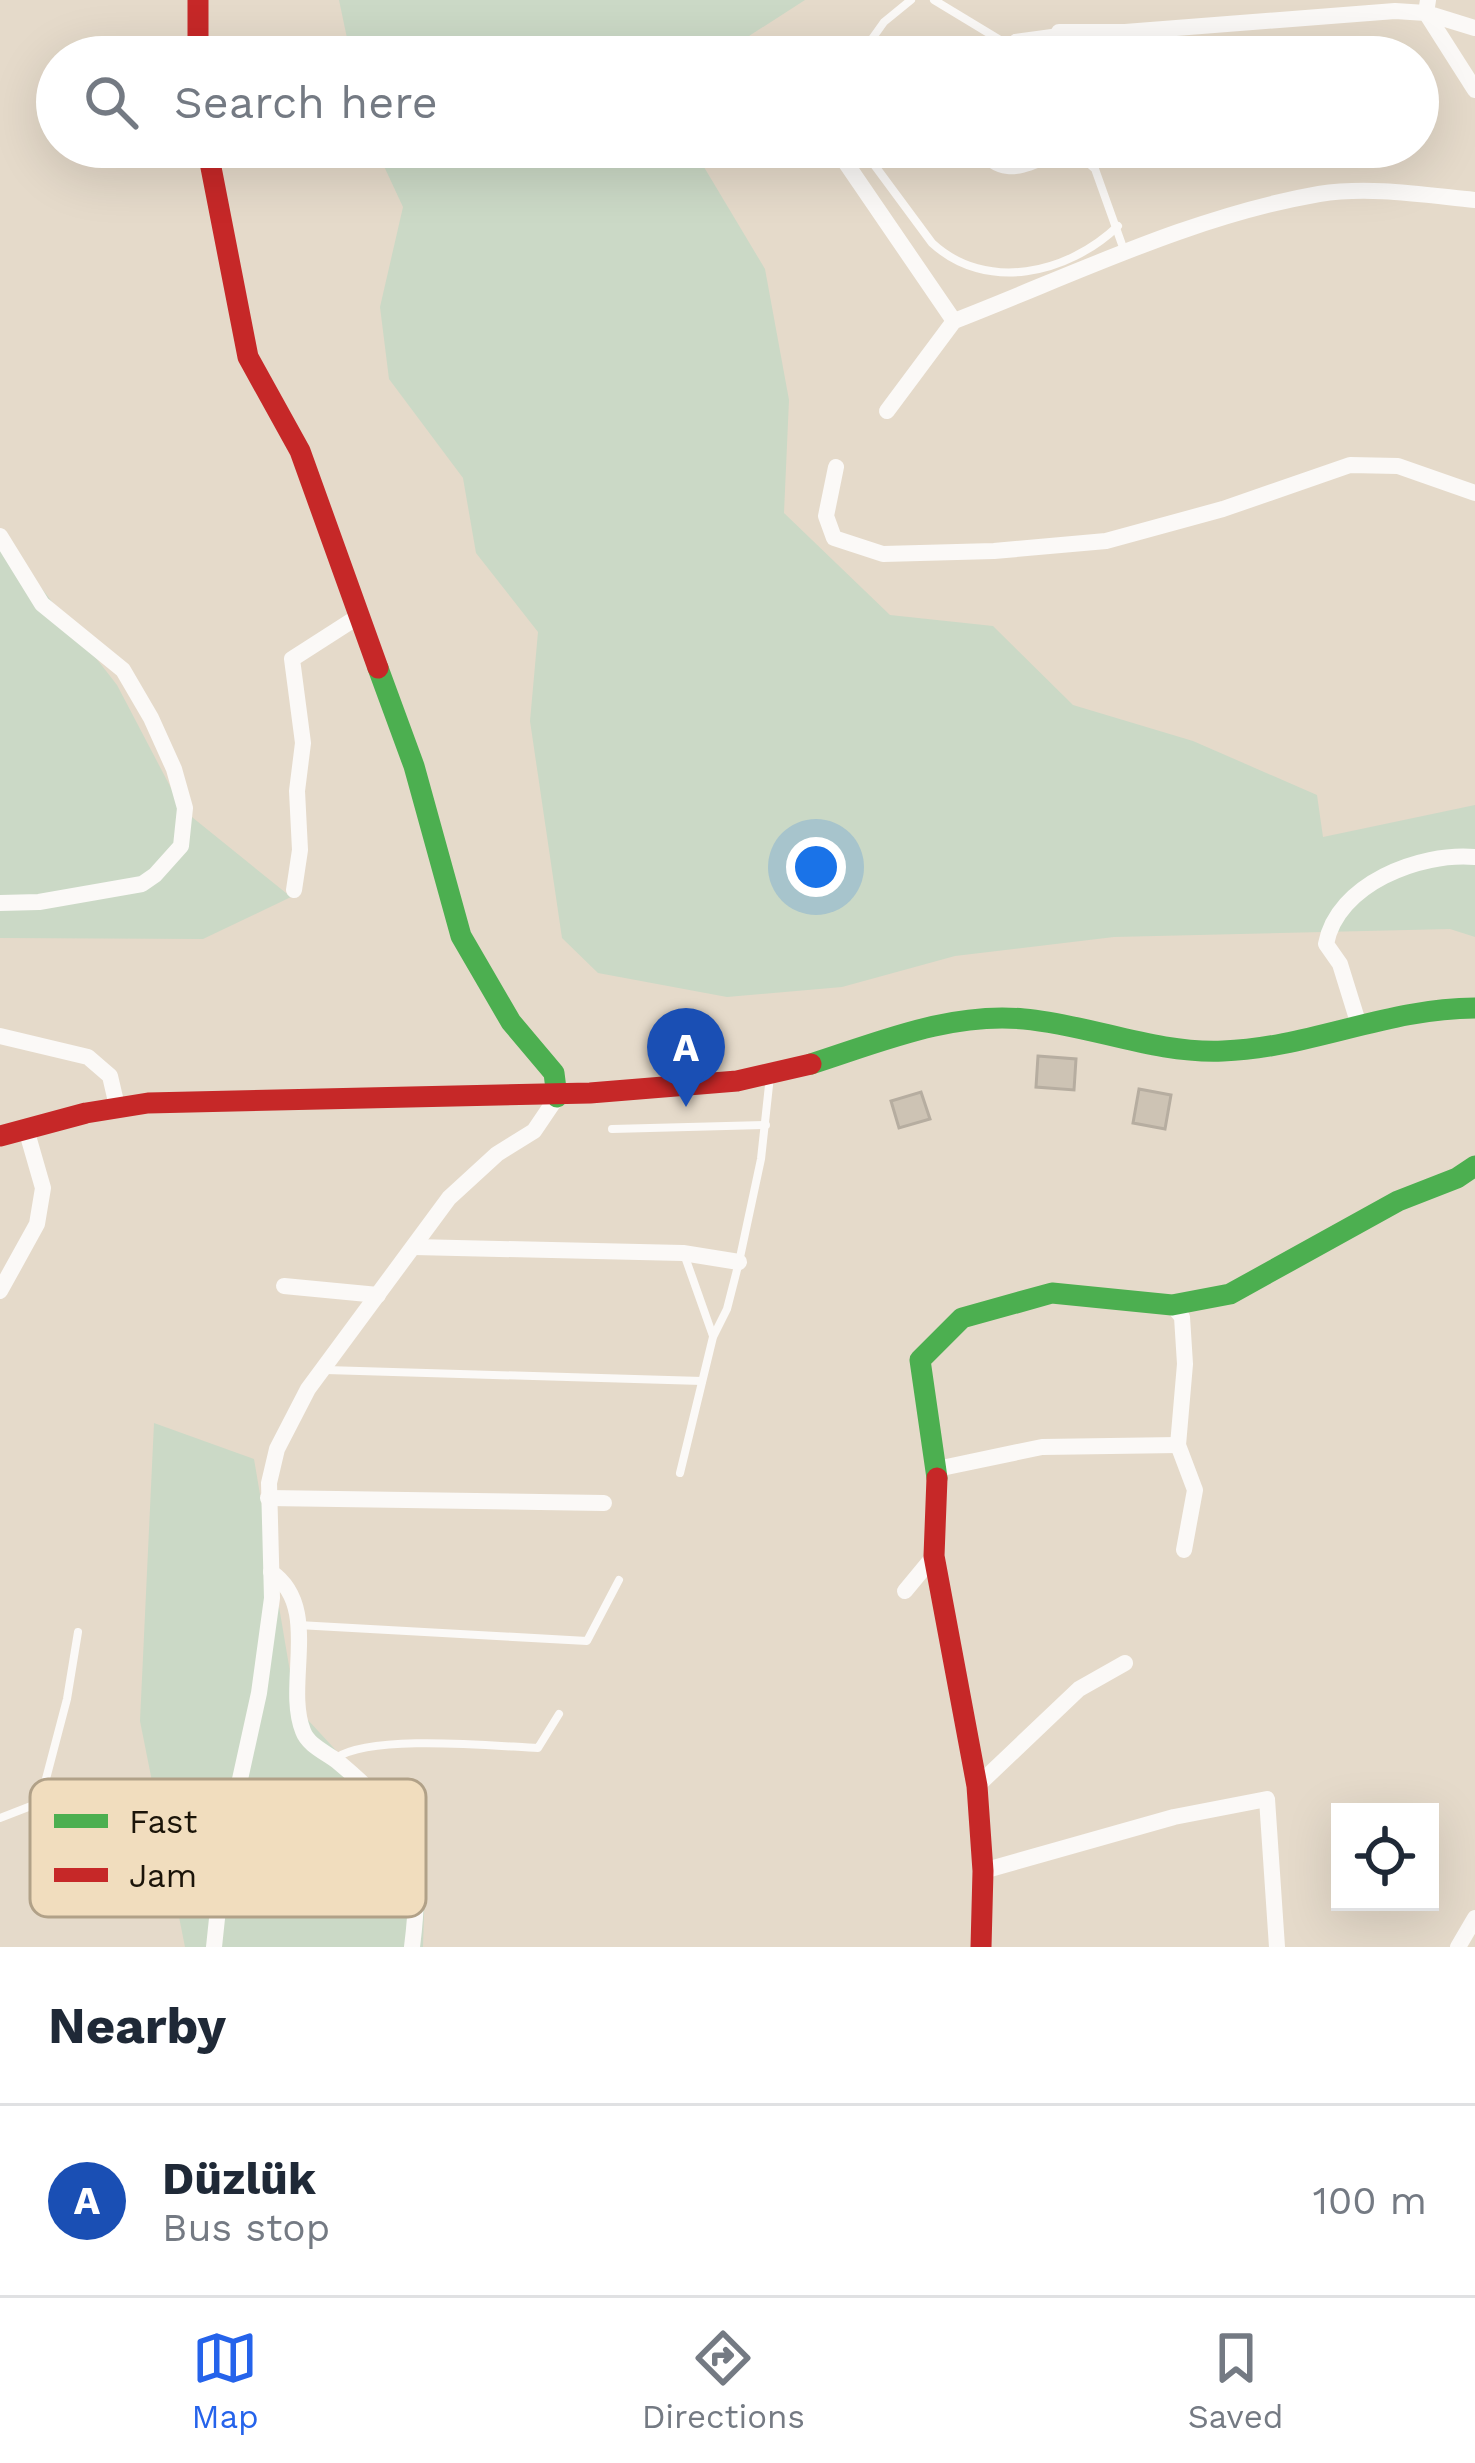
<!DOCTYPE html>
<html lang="en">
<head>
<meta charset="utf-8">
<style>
  :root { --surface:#fff; --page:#f2f2f3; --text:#1f2937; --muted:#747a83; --line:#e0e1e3; --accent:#2563eb }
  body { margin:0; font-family:"Work Sans",sans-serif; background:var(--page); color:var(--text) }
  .controls { position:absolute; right:36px; bottom:36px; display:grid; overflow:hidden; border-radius:0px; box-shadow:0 12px 48px #0002 }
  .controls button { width:108px; height:108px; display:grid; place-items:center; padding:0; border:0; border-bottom:3px solid var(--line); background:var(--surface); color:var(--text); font:60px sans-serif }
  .you { position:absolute; left:816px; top:867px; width:42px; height:42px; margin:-30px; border:9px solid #fff; border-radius:50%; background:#1a73e8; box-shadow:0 0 0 18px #1a73e833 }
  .badge { display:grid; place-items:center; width:78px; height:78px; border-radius:50%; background:var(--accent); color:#fff; font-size:39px; font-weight:700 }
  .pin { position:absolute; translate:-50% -99px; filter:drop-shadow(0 3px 6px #0008) }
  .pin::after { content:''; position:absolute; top:63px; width:42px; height:36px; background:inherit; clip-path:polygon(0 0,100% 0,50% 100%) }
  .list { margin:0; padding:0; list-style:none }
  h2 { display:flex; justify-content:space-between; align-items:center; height:156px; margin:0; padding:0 48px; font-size:51px }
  h2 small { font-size:39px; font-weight:400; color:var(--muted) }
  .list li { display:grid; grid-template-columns:78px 1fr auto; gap:36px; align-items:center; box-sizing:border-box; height:192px; padding:0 48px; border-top:3px solid var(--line) }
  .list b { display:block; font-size:45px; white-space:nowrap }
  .list p { margin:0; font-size:39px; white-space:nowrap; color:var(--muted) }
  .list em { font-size:39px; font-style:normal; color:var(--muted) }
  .icon { flex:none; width:66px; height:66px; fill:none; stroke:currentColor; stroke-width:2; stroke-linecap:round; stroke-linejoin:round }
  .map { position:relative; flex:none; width:1475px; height:1947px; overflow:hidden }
  .search { position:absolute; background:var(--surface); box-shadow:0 12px 48px #0002; left:36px; right:36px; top:36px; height:132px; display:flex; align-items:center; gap:30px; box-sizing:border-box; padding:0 42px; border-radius:66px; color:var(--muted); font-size:45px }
  .sheet { height:348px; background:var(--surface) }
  nav { display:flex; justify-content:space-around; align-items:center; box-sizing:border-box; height:168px; border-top:3px solid var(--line); background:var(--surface); font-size:33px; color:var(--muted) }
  nav a { display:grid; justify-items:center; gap:6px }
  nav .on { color:var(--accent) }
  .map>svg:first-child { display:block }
  .green { fill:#cbd9c6 }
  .building { fill:#cdc3b4; stroke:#b6ada0; stroke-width:3 }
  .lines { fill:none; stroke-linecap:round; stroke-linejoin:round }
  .lane { stroke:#fbf9f7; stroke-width:8 }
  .street { stroke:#fbf9f7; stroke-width:16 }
  .fast { stroke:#4caf50; stroke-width:21 }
  .jam { stroke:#c62828; stroke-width:21 }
  .key { fill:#f1ddbe; stroke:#b1a188; stroke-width:3 }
  .key-label { font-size:33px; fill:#1b1409 }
</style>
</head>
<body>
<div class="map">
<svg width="1475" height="1947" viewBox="0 0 1475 1947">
  <rect width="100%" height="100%" fill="#e5daca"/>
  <g class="green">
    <polygon points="339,0 805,0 749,36 735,57 351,57"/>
    <polygon points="375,147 692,147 765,269 789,400 784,513 890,615 993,626 1073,705 1193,741 1317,795 1323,837 1475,805 1475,937 1450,929 1114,937 955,956 842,987 727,997 598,973 562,938 530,721 538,632 476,553 463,478 389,379 380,307 403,207"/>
    <polygon points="0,535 117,685 182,809 291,897 203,939 0,938"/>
    <polygon points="154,1423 254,1459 296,1707 426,1848 423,1947 185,1947 140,1721"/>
  </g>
  <g class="building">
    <polygon points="1038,1056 1076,1059 1074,1090 1036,1087"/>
    <polygon points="1139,1089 1171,1095 1165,1129 1133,1123"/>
    <polygon points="921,1092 930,1119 899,1128 891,1101"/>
  </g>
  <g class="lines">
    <g class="lane">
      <polyline points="934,0 1005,43"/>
      <polyline points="1015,38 1021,57"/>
      <polyline points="859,57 884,22 911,0"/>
      <polyline points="990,57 1015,38 1059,32"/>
      <path d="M861,147l71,96c54,50 136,31 186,-17"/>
      <path d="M974,147c43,60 80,-20 121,22l30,84"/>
      <polyline points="612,1129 766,1125"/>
      <polyline points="684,1254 713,1336"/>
      <polyline points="326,1370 702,1381"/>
      <polyline points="680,1473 713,1337 727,1309 739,1262 761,1159 770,1076"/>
      <polyline points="298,1625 587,1641 619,1580"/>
      <path d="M336,1758c36,-24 157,-12 202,-10l21,-34"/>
      <polyline points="0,1818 31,1806 42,1794 67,1699 78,1632"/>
    </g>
    <g class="street">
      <polyline points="1428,0 1426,13 1475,28"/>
      <polyline points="1059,32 1125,32 1395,11 1426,13 1475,90"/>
      <path d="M835,147l119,174c119,-46 238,-105 365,-127 51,-8 105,1 156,6"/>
      <polyline points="887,411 954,321"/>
      <polyline points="836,467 826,516 834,538 883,554 994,551 1106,541 1223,509 1350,465 1398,466 1475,493"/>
      <polyline points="0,536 42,604 123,670 151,718 174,769 185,808 181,846 155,875 142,884 39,902 0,903"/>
      <polyline points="294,890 300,850 297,791 303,743 292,659 359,616"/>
      <path d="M1358,1022l-18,-58 -14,-20c11,-60 94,-92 149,-87"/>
      <polyline points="0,1036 88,1057 110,1076 117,1106"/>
      <polyline points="414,1247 683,1253 739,1262"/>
      <polyline points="284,1286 378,1295"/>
      <polyline points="0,1291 37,1224 43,1188 26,1129"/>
      <polyline points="1172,1305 1182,1317 1185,1364 1178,1445 1195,1490 1184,1550"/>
      <polyline points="937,1469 1042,1447 1178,1445"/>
      <polyline points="268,1498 604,1503"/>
      <path d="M271,1572c51,35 13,112 32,159 5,14 22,21 34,30 74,62 87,91 75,186"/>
      <polyline points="905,1591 934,1556"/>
      <polyline points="977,1786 1079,1689 1125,1663"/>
      <polyline points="983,1871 1174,1817 1267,1799 1277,1947"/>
      <polyline points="214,1947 224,1852 259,1693 272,1598 269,1483 277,1449 308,1389 449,1198 497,1154 534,1131 557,1097"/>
      <polyline points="1458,1947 1475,1918"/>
    </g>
    <g class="fast">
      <polyline points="378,668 414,766 461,936 511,1022 554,1073 557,1097"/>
      <path d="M811,1064c69,-22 139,-52 213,-45 67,6 131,35 199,32 86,-3 165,-43 252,-43"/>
      <polyline points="937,1478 920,1360 962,1318 1052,1293 1172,1305 1230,1294 1398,1201 1457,1178 1475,1166"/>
    </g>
    <g class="jam">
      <polyline points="198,0 198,57"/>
      <polyline points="207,147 248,357 300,451 378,668"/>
      <polyline points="0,1136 86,1113 148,1103 590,1093 737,1081 811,1064"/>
      <polyline points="937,1478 934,1556 977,1786 983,1871 981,1947"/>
    </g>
  </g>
  <rect x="30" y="1779" width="396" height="138" rx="18" class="key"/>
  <rect x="54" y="1814" width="54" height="14" fill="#4caf50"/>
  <rect x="54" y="1868" width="54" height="14" fill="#c62828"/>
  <g class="key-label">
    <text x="129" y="1833">Fast</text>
    <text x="129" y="1887">Jam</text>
  </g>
</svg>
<div class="controls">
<button><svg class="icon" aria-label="locate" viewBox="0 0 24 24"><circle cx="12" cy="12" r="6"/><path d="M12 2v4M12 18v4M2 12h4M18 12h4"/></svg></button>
</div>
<div class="you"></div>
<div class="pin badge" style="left:686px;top:1107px;background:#1a4fb4">A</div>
<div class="search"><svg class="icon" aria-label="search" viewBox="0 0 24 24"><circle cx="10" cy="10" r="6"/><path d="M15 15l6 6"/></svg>Search here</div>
</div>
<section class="sheet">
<h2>Nearby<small></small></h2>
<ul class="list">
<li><span class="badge" style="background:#1a4fb4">A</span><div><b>Düzlük</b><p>Bus stop</p></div><em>100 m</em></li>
</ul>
</section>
<nav>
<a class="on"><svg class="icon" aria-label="map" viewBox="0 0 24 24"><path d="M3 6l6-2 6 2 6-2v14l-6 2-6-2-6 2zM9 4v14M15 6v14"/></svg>Map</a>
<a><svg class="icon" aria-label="directions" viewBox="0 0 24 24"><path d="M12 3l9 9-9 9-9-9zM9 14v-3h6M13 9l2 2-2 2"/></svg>Directions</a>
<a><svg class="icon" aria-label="saved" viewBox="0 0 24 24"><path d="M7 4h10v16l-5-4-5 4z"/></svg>Saved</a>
</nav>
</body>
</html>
